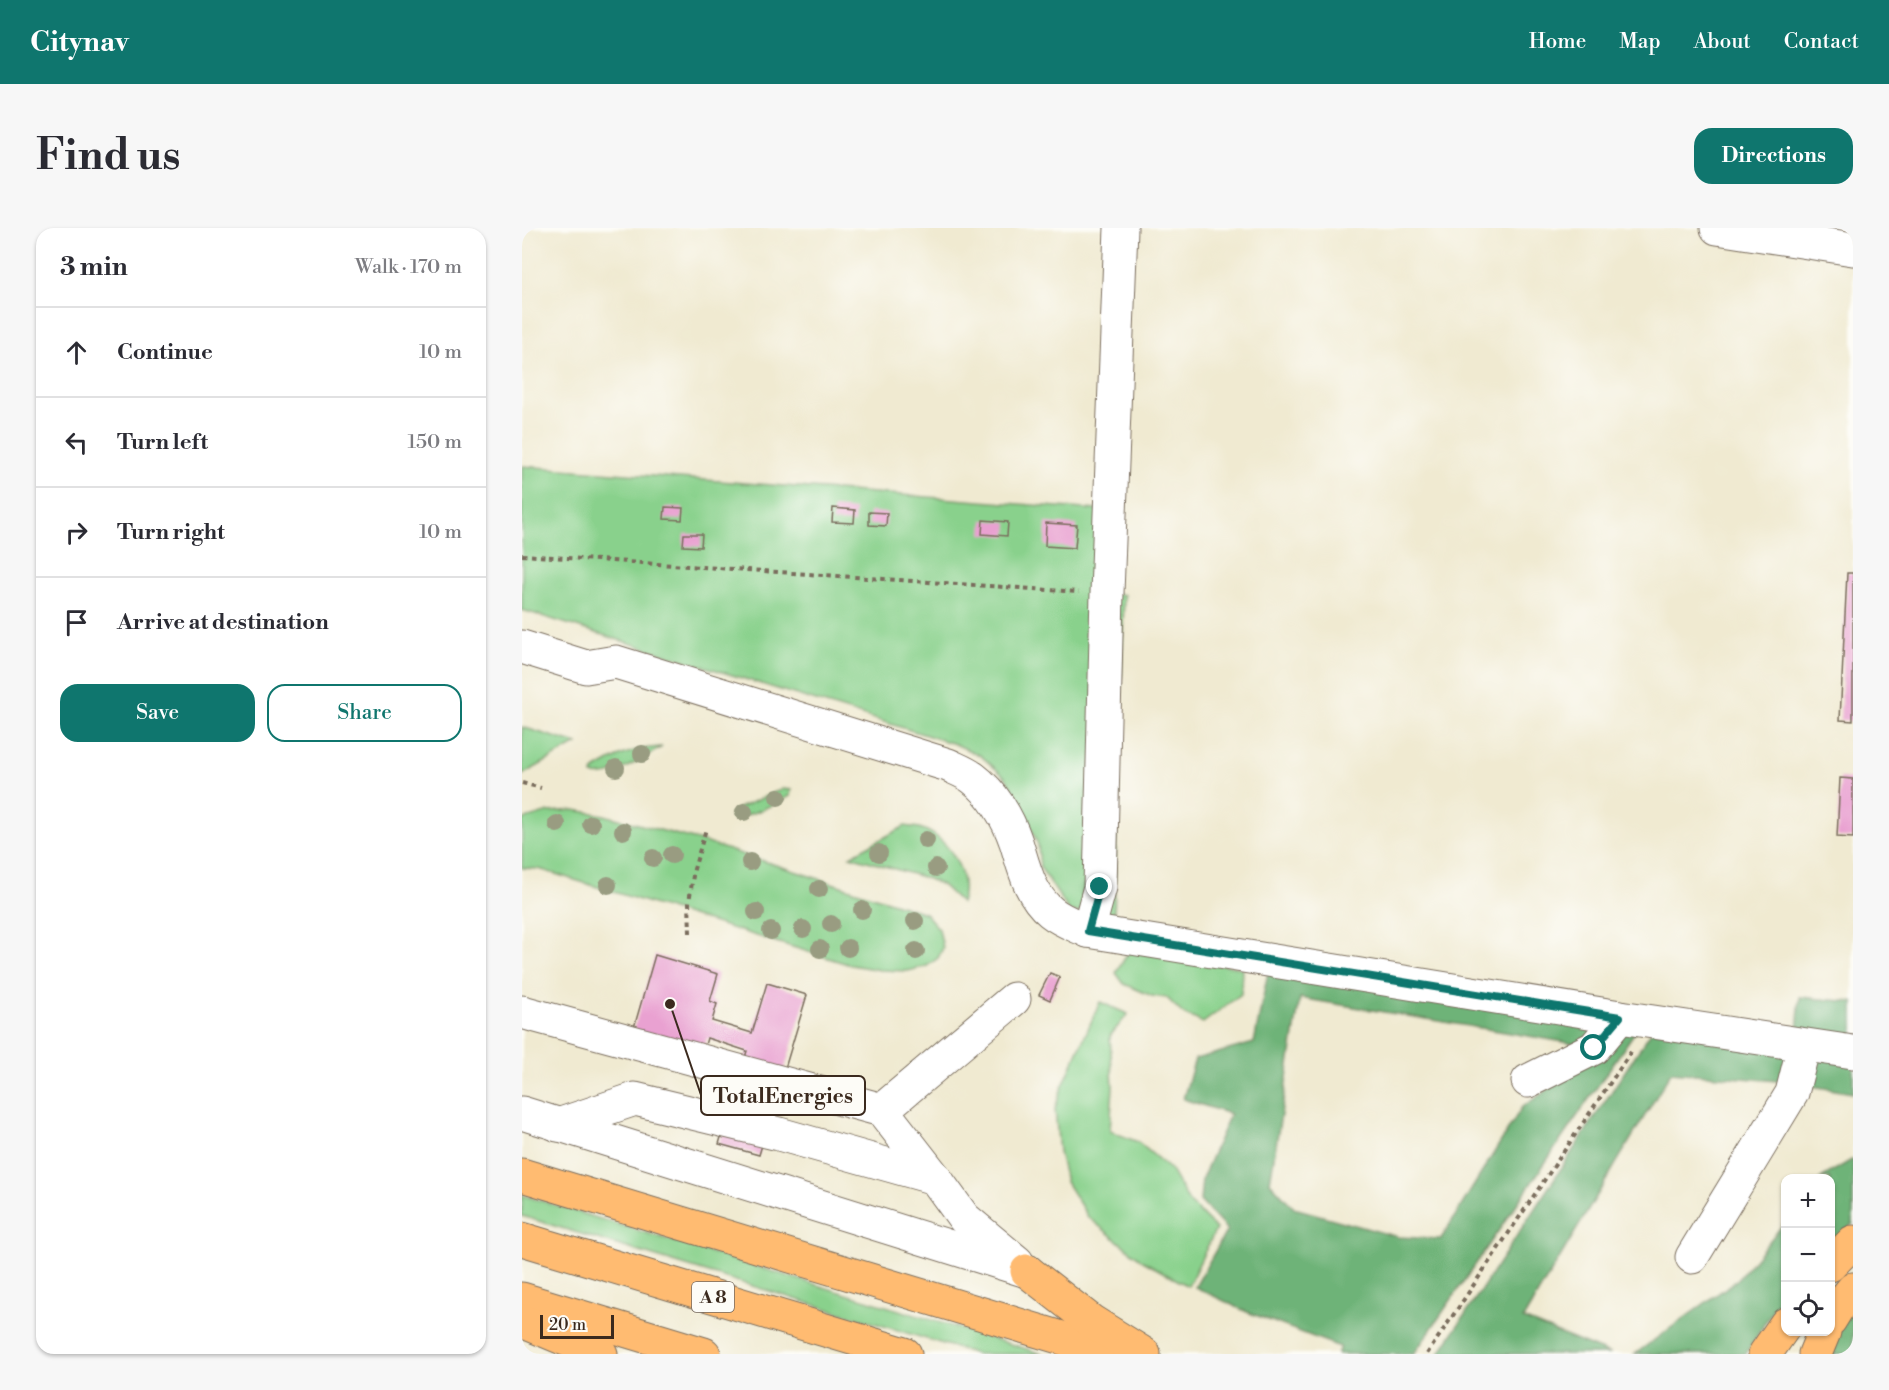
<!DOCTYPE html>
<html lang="en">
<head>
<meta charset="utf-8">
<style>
  :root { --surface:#fff; --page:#f7f7f7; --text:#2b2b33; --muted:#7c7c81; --line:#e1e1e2; --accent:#0f766e }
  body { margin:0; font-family:"Libre Bodoni",serif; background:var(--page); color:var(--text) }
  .controls { position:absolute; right:18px; bottom:18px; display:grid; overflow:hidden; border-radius:12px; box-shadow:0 2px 4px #0004 }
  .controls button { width:54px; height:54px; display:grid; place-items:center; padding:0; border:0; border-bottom:2px solid var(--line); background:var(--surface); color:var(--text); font:30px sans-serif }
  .scale { position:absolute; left:18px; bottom:15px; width:74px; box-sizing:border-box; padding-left:6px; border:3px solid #3b2a1e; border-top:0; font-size:16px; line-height:21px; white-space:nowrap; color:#3b2a1e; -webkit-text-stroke:4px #fdfcf7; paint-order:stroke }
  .stop { position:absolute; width:18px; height:18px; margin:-14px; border:4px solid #0f766e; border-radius:50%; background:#fff }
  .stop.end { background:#0f766e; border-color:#fff; box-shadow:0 2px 6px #0008 }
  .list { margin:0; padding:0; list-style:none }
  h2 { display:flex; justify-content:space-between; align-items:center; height:78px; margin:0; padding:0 24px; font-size:26px }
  h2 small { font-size:20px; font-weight:400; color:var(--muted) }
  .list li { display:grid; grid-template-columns:39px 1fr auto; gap:18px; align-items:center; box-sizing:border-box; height:90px; padding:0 24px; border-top:2px solid var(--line) }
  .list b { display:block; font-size:22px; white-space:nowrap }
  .list em { font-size:20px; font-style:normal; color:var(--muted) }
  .actions { display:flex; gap:12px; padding:18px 24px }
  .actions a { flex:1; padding:14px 0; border:2px solid var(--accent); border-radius:18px; text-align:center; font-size:21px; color:var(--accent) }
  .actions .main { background:var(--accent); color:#fff }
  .icon { flex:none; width:33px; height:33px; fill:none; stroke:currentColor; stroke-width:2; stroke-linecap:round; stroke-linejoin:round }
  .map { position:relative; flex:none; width:1331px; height:1126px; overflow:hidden; border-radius:18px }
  header { display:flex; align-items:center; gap:36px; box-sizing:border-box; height:84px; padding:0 30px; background:var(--accent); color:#fff }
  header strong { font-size:28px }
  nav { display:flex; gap:33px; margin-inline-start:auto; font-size:21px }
  .intro { display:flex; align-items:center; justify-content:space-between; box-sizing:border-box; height:144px; padding:0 36px }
  h1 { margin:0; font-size:42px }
  .button { padding:15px 27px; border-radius:18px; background:var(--accent); color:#fff; font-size:21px; font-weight:700 }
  main { display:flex; gap:36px; padding:0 36px }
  aside { flex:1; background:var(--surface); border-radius:18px; box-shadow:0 2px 4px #0004 }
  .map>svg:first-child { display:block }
  .green { fill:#89d18c; stroke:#627e55; stroke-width:1.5 }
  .forest { fill:#6eb378; stroke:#546e4b; stroke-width:1.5; fill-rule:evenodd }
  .building { fill:#e9a1d1 }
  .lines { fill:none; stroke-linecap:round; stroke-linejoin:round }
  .minor-casing { stroke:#7a6d5d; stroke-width:35 }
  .highway-casing { stroke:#7a6d5d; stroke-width:35 }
  .path { stroke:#7a6d5d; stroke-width:4; stroke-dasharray:4.5 4.5; stroke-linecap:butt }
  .minor { stroke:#fff; stroke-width:33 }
  .highway { stroke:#ffbb71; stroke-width:33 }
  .tree { fill:#999c81 }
  .route { stroke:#0f766e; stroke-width:8 }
  .labels { text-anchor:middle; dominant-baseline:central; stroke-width:6; stroke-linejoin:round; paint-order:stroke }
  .shield { fill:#fdfcf7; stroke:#75695f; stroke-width:1.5 }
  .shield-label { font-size:18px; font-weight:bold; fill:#3b2a1e }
  .leader { fill:none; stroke:#3b2a1e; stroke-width:2 }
  .callout-dot { fill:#3b2a1e; stroke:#fdfcf7; stroke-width:2 }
  .callout { fill:#fdfcf7; stroke:#3b2a1e; stroke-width:2 }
  .callout-label { font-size:21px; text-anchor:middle; font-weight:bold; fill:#3b2a1e }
</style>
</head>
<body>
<header>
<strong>Citynav</strong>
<nav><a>Home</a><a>Map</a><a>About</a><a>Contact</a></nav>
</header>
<div class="intro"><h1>Find us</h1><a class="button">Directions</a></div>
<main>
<aside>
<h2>3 min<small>Walk · 170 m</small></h2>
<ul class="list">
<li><svg class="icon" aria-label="ahead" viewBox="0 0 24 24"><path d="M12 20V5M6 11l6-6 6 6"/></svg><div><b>Continue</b></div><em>10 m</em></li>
<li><svg class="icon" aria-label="left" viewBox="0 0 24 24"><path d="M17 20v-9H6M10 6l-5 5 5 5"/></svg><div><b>Turn left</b></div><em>150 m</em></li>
<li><svg class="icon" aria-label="right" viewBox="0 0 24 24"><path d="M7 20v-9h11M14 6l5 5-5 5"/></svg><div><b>Turn right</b></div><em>10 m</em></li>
<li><svg class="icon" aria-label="arrive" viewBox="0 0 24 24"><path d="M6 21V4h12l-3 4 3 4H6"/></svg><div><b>Arrive at destination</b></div></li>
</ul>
<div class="actions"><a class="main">Save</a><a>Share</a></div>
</aside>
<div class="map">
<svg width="1331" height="1126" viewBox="0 0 1331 1126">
  <rect width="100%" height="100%" fill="#fdfcf7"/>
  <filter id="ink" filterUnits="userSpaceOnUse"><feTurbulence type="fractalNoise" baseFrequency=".0167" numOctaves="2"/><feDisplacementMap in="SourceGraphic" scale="12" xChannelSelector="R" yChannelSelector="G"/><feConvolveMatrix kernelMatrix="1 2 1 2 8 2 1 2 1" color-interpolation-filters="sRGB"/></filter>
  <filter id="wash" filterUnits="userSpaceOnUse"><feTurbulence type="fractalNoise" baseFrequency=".008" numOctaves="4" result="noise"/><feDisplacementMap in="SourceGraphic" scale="24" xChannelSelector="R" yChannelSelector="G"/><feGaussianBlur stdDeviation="1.35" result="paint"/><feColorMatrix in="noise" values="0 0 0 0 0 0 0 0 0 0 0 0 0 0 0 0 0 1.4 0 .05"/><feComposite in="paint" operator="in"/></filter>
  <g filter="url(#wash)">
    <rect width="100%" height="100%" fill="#f0ead1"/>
    <g class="green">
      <polygon points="0,238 588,283 585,365 602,367 592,689 547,683 518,639 516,617 501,579 484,550 459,528 433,516 0,382"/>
      <polygon points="0,499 55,516 0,547"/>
      <path d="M140,519c-20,11 -47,32 -70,28l1,-4c24,-15 40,-23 69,-24z"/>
      <path d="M260,561l9,1 -1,6c-18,9 -36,19 -57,22l-3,-2 7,-7z"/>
      <polygon points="52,582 82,587 179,613 403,685 417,701 421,720 416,730 405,738 386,743 358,742 329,737 17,641 0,640 0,592 27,584"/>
      <path d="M383,598c4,1 10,1 14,2 29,8 52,46 42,75l-19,-18 -16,-7 -76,-22z"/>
      <polygon points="607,723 720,740 719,766 681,795 660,785 645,770 630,768 602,756 594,745"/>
      <polygon points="578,774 606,786 588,808 591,859 588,903 616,914 648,941 667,974 694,1001 666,1058 621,1033 566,989 544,954 537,924 533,881 539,862"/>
      <polygon points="0,967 521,1126 454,1126 26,996 0,988"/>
    </g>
    <g class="forest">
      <path d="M746,744l371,54 -225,328h-77l3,-7 -93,-35 -52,-25 32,-57 -27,-29 2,-22 28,-65 -47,-15 12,-40 59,-16zM778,770l276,46 -6,31 -48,32 -81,132 -43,-2 -104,-29 -24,-26z"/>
      <polygon points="1278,769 1331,774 1331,811 1275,802"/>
      <polygon points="1130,802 1275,823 1267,854 1149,844 1001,1091 1088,1126 917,1126"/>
      <polygon points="1286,826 1331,832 1331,865 1278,856"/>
      <polygon points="1331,931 1331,996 1309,1013 1308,950 1299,950"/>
      <polygon points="1263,994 1263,1062 1224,1126 1113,1126 1216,1051"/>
      <polygon points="1331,1076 1331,1126 1306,1126"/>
    </g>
    <g id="blocks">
      <g class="building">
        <polygon points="143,279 161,280 160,292 142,291"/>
        <polygon points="311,280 333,282 332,295 310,294"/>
        <polygon points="347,284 365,285 364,298 347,297"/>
        <polygon points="461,292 486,294 485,308 460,306"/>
        <polygon points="524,295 555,297 553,320 523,318"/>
        <polygon points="162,306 180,306 179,319 161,318"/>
        <polygon points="1325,345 1331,345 1331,493 1318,492"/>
        <polygon points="1318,550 1331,551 1331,610 1315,609"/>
        <polygon points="133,727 196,746 188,773 195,776 190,793 230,805 245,755 285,767 237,927 197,916 225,823 185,810 181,824 111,803"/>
        <polygon points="528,745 538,749 528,772 517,767"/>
      </g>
    </g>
  </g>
  <g filter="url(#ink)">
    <use href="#blocks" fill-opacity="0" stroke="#7a6d5d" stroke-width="1.5"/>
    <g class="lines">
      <g class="minor-casing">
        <g id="minor">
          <polyline points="1195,0 1331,21"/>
          <path d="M0,419l64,20 30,-5 332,103c8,4 17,7 25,13 20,15 35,40 43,64 8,25 13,52 35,70 11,9 24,13 37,19l532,86 233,35"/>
          <polyline points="566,703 578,659 585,365 599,0"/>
          <polyline points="0,784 360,882 413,950"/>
          <polyline points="1006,853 1072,820 1098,789"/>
          <polyline points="360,882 492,771"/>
          <polyline points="0,885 505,1043"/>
          <polyline points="36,897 113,871 257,906 413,950 442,990 495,1034"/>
          <polyline points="1170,1029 1270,865 1282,817"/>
        </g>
      </g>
      <g class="highway-casing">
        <g id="highway">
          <polyline points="0,947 593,1126"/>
          <polyline points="0,1011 383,1126"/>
          <polyline points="1308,1037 1331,1014"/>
          <polyline points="505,1043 569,1093 622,1126"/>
          <polyline points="0,1071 182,1126"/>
          <polyline points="1308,1092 1316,1079 1331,1061"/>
          <polyline points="0,1093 79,1126"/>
          <polyline points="1243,1126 1264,1096"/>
          <polyline points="1293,1126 1302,1104"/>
        </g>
      </g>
      <g class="path">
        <polyline points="0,327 557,364"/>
        <polyline points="0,555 19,560"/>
        <polyline points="168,705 167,674 172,641 184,601"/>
        <polyline points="905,1126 1111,821"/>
      </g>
      <use href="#minor" class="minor"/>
      <use href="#highway" class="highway"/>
    </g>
    <g class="tree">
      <circle cx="120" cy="526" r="9"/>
      <circle cx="94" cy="540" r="9"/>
      <circle cx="256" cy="569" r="9"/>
      <circle cx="222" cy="584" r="9"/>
      <circle cx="35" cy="596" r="9"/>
      <circle cx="69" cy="596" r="9"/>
      <circle cx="101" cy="603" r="9"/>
      <circle cx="404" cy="612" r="9"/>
      <circle cx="357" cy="625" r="9"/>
      <circle cx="150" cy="627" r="9"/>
      <circle cx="131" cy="630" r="9"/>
      <circle cx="228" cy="634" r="9"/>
      <circle cx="414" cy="640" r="9"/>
      <circle cx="86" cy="657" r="9"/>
      <circle cx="297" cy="661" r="9"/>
      <circle cx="340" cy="682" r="9"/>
      <circle cx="234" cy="684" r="9"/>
      <circle cx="393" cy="693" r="9"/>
      <circle cx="309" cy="696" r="9"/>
      <circle cx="281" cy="701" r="9"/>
      <circle cx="249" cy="703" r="9"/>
      <circle cx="326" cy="720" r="9"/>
      <circle cx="298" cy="721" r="9"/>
      <circle cx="394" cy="723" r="9"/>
    </g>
  </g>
  <g class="lines" filter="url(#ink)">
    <polyline class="route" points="578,659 566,703 1098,789 1072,820"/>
  </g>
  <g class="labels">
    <rect class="shield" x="170" y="1054" width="42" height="30" rx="4.5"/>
    <g class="shield-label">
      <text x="191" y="1069">A 8</text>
    </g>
  </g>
  <path class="leader" d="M148 776L179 867"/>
  <circle class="callout-dot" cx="148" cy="776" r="6"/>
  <rect class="callout" x="179" y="848" width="164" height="39" rx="6"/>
  <g class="callout-label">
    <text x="261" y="875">TotalEnergies</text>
  </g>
</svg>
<div class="controls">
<button>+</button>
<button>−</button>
<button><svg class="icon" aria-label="locate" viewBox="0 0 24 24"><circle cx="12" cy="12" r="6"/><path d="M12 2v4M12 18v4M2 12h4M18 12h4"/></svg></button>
</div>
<div class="scale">20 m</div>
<div class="stop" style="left:1072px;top:820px"></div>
<div class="stop end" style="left:578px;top:659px"></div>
</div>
</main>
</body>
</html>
